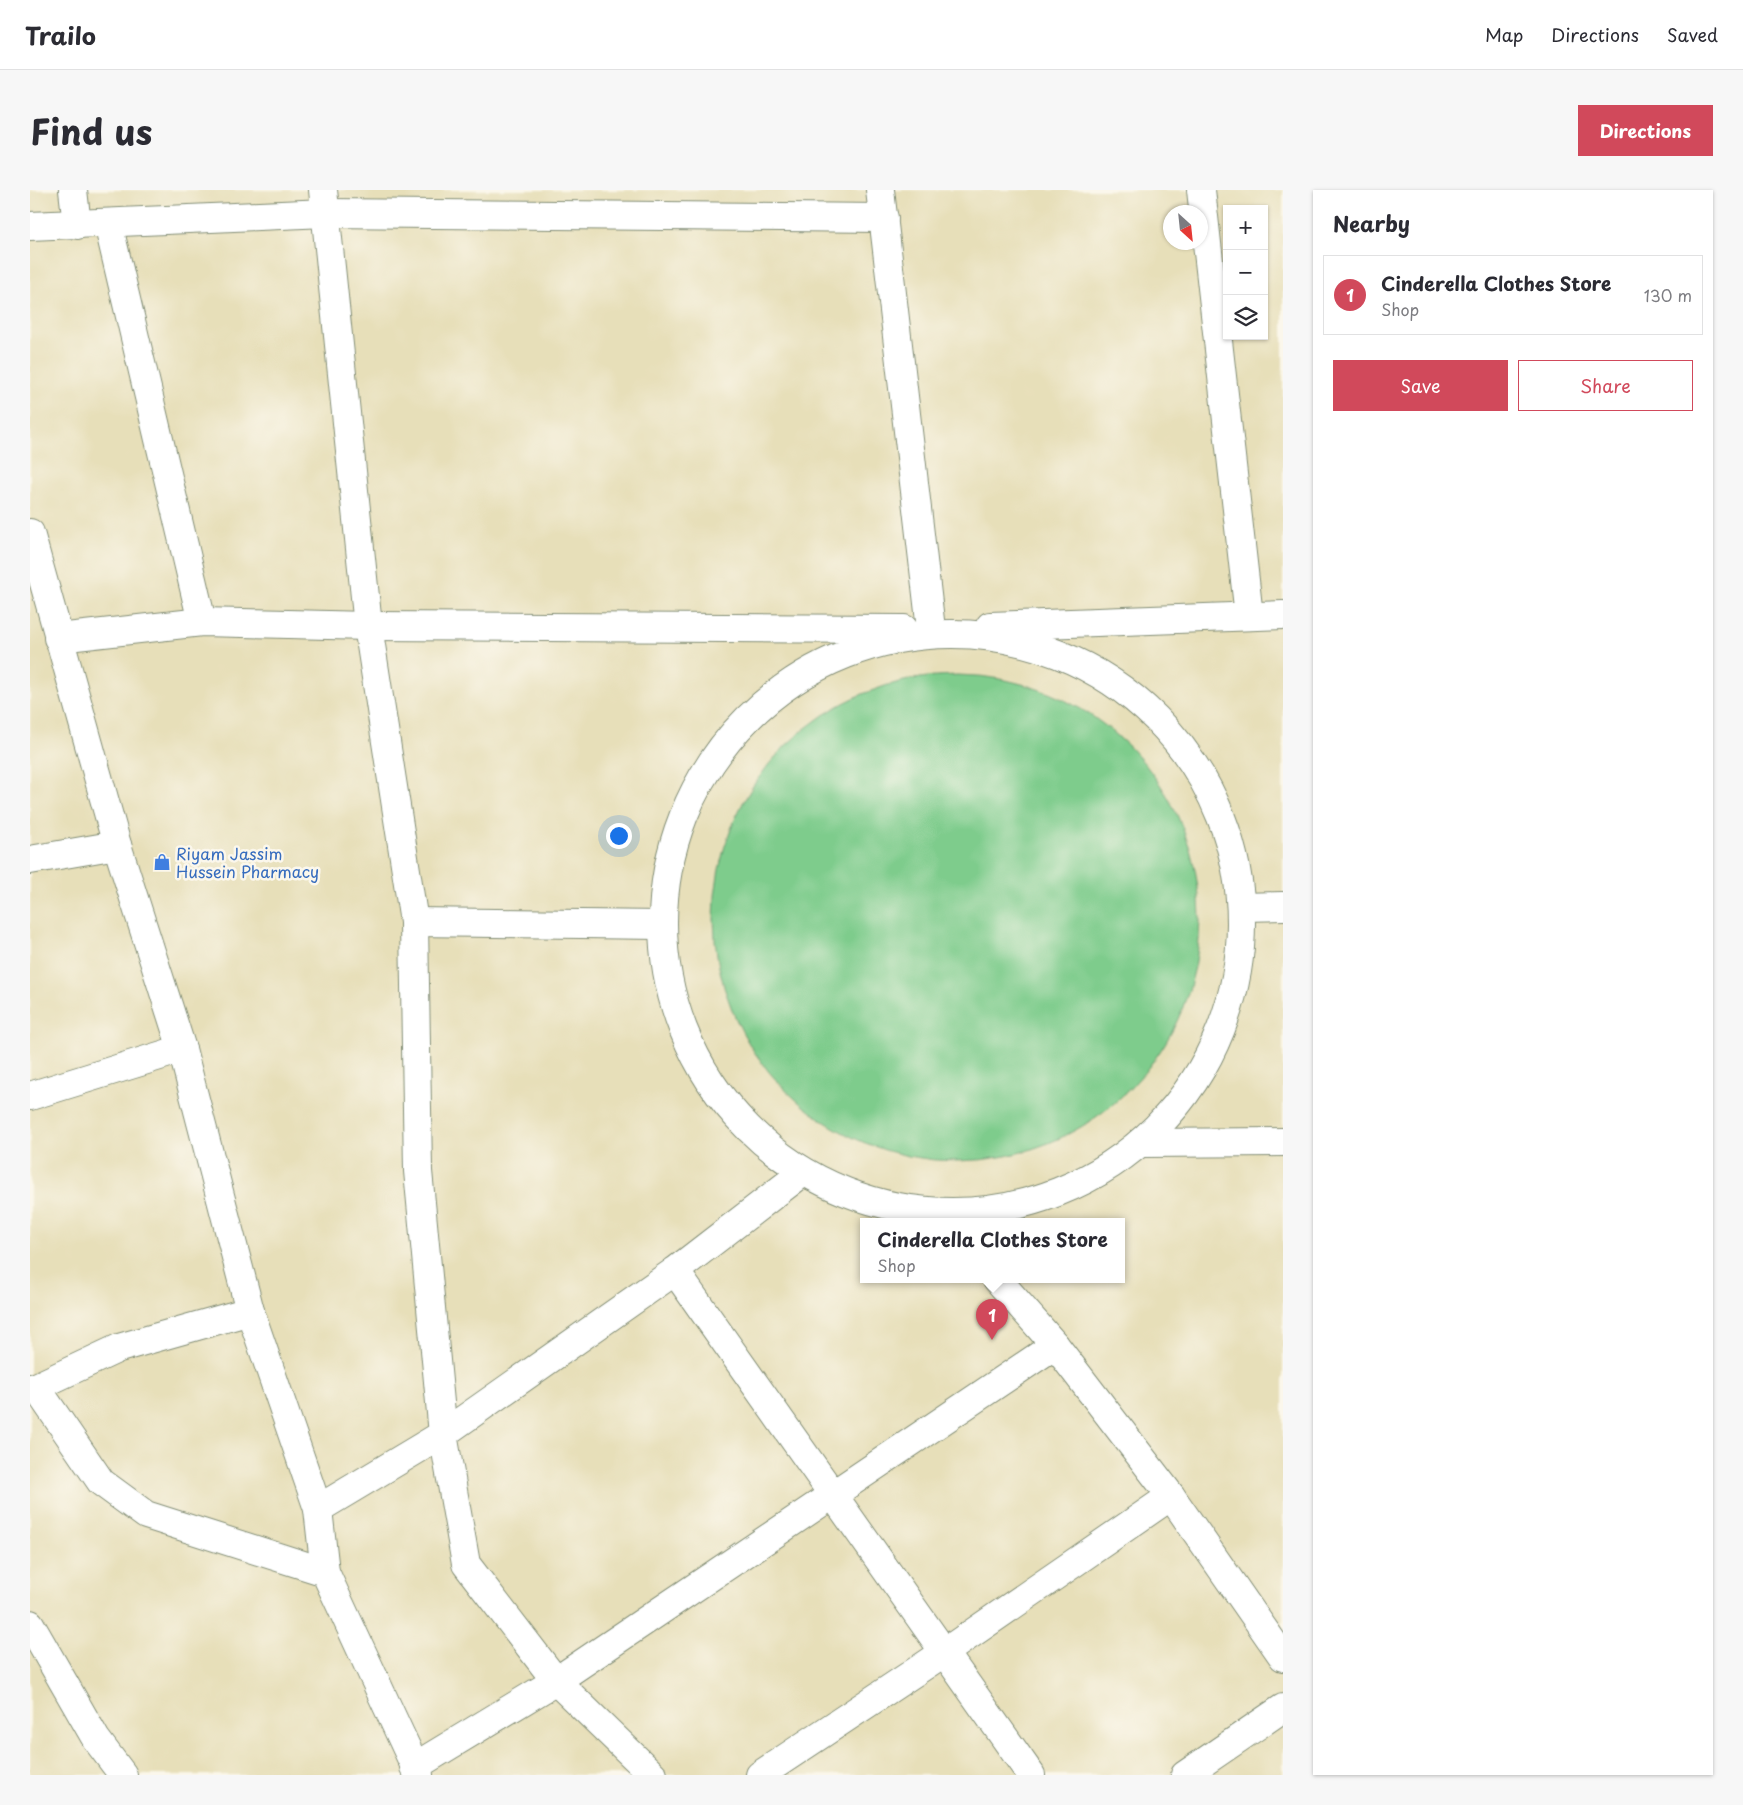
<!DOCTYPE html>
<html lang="en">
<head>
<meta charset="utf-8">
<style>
  :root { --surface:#fff; --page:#f7f7f7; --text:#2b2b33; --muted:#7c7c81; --line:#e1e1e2; --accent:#d1495b }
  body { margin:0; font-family:"Playpen Sans",sans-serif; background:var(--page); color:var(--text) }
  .controls { position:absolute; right:15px; top:15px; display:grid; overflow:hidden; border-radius:0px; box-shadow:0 1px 4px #0004 }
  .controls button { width:45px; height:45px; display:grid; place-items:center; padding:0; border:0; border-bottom:1px solid var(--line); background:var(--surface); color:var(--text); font:25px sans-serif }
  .compass { position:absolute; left:1133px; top:15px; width:45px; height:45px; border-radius:50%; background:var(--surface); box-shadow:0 1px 4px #0004; rotate:153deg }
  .you { position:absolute; left:588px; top:645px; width:18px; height:18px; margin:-12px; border:4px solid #fff; border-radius:50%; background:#1a73e8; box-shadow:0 0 0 8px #1a73e833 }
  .badge { display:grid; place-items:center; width:32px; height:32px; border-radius:50%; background:var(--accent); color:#fff; font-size:16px; font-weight:700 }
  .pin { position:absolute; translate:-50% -41px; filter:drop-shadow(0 1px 2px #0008) }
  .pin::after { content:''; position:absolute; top:26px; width:18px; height:15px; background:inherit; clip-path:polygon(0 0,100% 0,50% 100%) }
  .popup { position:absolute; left:830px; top:1028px; width:265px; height:65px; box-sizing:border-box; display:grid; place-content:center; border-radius:0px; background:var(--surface); filter:drop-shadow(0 1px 4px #0005); font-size:16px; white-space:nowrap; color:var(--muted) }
  .popup b { font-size:19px; color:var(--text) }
  .popup::after { content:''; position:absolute; left:50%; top:100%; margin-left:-10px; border:10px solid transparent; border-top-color:var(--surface) }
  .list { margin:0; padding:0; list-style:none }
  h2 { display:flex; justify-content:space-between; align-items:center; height:65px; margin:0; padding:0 20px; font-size:21px }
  h2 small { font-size:16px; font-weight:400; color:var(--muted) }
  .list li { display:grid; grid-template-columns:32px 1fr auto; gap:15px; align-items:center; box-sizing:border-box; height:80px; margin:0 10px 10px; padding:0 10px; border:1px solid var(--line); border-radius:0px }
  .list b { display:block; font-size:19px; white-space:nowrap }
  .list p { margin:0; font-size:16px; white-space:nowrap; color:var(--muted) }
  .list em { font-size:16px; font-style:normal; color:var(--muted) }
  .actions { display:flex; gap:10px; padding:15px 20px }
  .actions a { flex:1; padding:11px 0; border:1px solid var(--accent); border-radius:0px; text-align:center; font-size:18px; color:var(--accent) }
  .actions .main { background:var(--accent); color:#fff }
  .icon { flex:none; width:28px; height:28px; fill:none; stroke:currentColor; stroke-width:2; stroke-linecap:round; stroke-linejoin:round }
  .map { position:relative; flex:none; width:1253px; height:1585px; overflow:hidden; border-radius:0px }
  header { display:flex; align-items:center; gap:30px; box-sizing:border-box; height:70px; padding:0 25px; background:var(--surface); border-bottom:1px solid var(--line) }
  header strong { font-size:24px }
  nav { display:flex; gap:28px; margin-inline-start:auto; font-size:18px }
  .intro { display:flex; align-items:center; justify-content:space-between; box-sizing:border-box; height:120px; padding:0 30px }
  h1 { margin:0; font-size:35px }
  .button { padding:12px 22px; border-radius:0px; background:var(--accent); color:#fff; font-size:18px; font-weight:700 }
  main { display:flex; gap:30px; padding:0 30px }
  aside { flex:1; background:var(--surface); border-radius:0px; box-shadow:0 1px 4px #0004 }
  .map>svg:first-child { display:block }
  .green { fill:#7ecc8c; stroke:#4e8460 }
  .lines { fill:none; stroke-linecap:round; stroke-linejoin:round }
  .street-casing { stroke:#838e76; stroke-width:30 }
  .secondary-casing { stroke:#838e76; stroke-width:30 }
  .street { stroke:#fff; stroke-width:28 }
  .secondary { stroke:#fff; stroke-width:28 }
  .labels { text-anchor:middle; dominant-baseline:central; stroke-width:5; stroke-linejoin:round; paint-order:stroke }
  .shop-label { font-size:16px; fill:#366cbe; stroke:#fbf7ec; text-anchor:start }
</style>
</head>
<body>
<header>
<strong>Trailo</strong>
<nav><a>Map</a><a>Directions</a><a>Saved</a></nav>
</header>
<div class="intro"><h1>Find us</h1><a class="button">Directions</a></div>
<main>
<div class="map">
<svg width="1253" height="1585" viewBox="0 0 1253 1585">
  <rect width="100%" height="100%" fill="#fbf7ec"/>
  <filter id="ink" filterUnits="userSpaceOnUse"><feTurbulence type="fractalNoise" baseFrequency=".02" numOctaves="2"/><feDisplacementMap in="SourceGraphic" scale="10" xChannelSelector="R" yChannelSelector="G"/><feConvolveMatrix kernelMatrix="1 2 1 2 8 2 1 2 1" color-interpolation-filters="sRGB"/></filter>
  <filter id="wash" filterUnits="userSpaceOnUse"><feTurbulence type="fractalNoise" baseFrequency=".0096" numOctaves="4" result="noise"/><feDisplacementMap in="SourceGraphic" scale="20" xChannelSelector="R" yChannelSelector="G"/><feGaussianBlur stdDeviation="1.12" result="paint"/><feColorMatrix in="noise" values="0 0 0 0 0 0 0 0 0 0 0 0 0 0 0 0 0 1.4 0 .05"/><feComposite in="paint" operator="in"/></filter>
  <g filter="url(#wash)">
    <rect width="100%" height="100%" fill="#e7dfb9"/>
    <circle class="green" cx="927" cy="728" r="243"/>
  </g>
  <g filter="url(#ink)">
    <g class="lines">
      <g class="street-casing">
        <g id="street">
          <polyline points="43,0 47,35"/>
          <polyline points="293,0 338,436 384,732 388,981 413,1244 436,1374 526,1491 623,1585"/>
          <polyline points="850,0 901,439"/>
          <polyline points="1171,0 1219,426"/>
          <polyline points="78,33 172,432"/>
          <polyline points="0,36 295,23 854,28"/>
          <polyline points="960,436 1253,425"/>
          <circle cx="922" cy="733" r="289"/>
          <polyline points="28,448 172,432 338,436 874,439"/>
          <polyline points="0,670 87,655"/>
          <polyline points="1212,717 1253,716"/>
          <polyline points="384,732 631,735"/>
          <polyline points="0,906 152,859"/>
          <polyline points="1111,953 1253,952"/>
          <polyline points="645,1081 1001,1585"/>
          <polyline points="967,1089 1025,1155 1141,1306 1253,1467"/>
          <polyline points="6,1197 71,1292 116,1325 295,1382"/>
          <polyline points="0,1198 6,1197 89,1158 220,1121"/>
          <polyline points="288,1319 413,1244 645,1081 772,983"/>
          <polyline points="0,1434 66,1549 93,1585"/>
          <polyline points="384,1577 526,1491 1025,1155"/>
          <polyline points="730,1585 915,1462 1141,1306"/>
          <polyline points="1155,1585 1253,1518"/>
        </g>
      </g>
      <g class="secondary-casing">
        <polyline id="secondary" points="0,343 87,655 152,859 220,1121 288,1319 295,1382 389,1585"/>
      </g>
      <use href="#street" class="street"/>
      <use href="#secondary" class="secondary"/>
    </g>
  </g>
  <defs>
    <g id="shop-bare" transform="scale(1.35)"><path d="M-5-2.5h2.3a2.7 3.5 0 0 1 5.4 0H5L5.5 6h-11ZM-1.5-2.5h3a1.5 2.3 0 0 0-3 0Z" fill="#3f7fe0" stroke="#fbf7ec" stroke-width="2.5" paint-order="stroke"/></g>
  </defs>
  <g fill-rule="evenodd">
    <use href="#shop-bare" x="132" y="672"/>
  </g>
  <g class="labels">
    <g class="shop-label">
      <text x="146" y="663">Riyam Jassim<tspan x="146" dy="18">Hussein Pharmacy</tspan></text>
    </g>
  </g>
</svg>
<div class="controls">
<button>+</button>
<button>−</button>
<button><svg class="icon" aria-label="layers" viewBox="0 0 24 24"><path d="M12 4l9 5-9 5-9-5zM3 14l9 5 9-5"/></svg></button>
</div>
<svg class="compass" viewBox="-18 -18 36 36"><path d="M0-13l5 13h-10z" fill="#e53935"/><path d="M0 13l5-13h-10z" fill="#7c7c81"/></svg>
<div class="you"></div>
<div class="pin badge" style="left:962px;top:1150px">1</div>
<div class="popup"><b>Cinderella Clothes Store</b>Shop</div>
</div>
<aside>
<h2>Nearby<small></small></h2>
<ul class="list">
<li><span class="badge">1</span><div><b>Cinderella Clothes Store</b><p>Shop</p></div><em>130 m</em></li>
</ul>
<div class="actions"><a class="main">Save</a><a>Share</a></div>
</aside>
</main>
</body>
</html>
